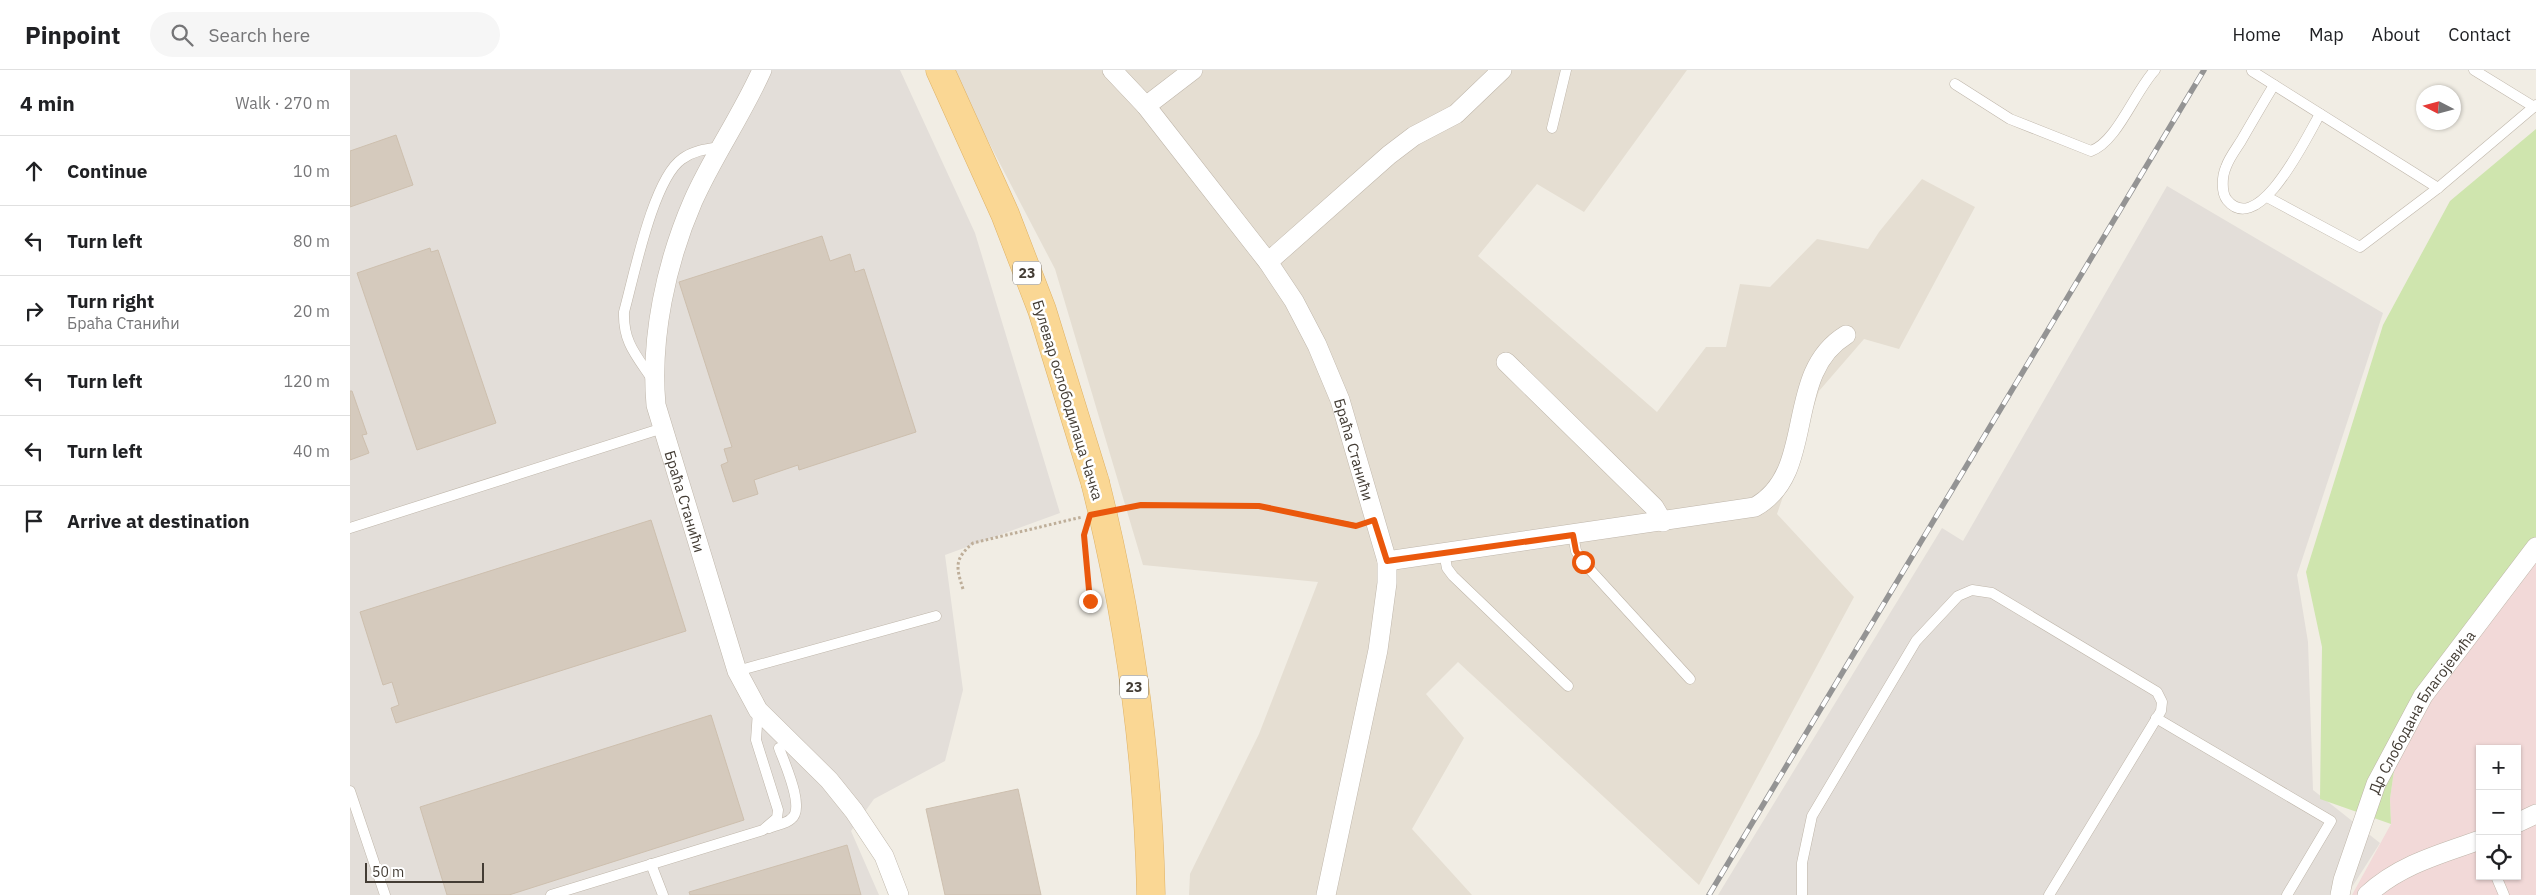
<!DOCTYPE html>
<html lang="en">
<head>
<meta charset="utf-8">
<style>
  :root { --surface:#fff; --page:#f6f6f6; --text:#202124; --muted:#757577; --line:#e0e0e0 }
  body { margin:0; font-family:"IBM Plex Sans",sans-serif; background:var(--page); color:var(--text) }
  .controls { position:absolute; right:15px; bottom:15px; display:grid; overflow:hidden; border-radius:0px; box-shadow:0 1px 4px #0004 }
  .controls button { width:45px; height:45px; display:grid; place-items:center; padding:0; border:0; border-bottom:1px solid var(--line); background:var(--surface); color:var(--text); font:25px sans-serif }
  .compass { position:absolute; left:2066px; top:15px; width:45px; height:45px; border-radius:50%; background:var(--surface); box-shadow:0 1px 4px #0004; rotate:276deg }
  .scale { position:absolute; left:15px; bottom:12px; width:119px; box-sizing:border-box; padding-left:5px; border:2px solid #433c34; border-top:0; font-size:14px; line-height:18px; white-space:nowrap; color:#433c34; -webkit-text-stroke:4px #fff; paint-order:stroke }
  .stop { position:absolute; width:15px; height:15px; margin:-11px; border:4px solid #ea580c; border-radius:50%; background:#fff }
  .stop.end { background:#ea580c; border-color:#fff; box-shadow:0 1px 5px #0008 }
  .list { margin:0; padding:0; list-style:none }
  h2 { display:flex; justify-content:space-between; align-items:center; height:65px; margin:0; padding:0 20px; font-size:21px }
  h2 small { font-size:16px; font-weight:400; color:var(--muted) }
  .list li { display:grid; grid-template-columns:32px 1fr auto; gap:15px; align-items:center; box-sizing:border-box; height:70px; padding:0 20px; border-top:1px solid var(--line) }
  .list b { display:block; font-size:19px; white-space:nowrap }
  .list p { margin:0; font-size:16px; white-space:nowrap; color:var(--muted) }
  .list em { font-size:16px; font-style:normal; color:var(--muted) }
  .icon { flex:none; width:28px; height:28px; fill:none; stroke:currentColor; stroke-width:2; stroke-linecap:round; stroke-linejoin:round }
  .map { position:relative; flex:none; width:2186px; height:825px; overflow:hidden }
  header { display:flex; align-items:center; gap:30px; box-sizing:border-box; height:70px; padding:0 25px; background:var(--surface); border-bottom:1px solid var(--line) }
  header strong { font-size:24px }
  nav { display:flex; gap:28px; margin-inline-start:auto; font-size:18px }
  .search { width:350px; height:45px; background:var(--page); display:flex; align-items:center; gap:12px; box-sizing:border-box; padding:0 18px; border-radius:28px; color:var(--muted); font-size:19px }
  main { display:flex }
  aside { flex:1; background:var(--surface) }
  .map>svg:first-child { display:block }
  .residential { fill:#e5ded2 }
  .industrial { fill:#e3ded9 }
  .medical { fill:#f2d9d8; fill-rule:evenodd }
  .green { fill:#cfe5ae }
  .building { fill:#d5cabd; stroke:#cdbfae }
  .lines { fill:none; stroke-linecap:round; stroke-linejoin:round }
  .service-casing { stroke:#bfb6aa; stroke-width:11 }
  .minor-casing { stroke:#bfb6aa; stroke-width:20 }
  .primary-casing { stroke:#dfb265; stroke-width:29 }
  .path { stroke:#beae99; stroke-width:3; stroke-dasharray:2.5 2.5; stroke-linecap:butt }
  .service { stroke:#fff; stroke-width:10 }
  .minor { stroke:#fff; stroke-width:19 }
  .primary { stroke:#fad794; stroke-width:28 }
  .rail-casing { stroke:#949494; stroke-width:5.5 }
  .rail { stroke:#fff; stroke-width:4; stroke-dasharray:11; stroke-linecap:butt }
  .primary-bridge-casing { stroke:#dfb265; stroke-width:29; stroke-linecap:butt }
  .primary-bridge { stroke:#fad794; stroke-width:28 }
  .route { stroke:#ea580c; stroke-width:6 }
  .labels { text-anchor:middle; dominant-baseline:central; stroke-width:5; stroke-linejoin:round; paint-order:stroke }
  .shield { fill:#fff; stroke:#7b7671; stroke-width:1 }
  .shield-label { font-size:14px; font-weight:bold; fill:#433c34 }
  .street-label { font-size:15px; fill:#433c34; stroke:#fff }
</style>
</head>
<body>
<header>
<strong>Pinpoint</strong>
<div class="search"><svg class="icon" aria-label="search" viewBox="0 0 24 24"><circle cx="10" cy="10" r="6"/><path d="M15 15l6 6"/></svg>Search here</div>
<nav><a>Home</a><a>Map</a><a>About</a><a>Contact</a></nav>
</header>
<main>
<aside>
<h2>4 min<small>Walk · 270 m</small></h2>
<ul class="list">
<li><svg class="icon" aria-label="ahead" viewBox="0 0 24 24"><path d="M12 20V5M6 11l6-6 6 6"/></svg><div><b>Continue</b></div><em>10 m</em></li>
<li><svg class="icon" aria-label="left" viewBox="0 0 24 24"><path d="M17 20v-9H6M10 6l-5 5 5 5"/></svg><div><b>Turn left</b></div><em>80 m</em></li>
<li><svg class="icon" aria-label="right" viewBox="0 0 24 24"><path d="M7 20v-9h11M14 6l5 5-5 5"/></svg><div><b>Turn right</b><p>Браћа Станићи</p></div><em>20 m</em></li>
<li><svg class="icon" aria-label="left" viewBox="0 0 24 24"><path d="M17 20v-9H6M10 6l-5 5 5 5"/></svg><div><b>Turn left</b></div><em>120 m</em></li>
<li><svg class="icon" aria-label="left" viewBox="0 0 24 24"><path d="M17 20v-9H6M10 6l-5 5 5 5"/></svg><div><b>Turn left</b></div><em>40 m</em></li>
<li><svg class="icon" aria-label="arrive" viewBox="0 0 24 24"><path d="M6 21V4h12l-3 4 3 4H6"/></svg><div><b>Arrive at destination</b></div></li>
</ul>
</aside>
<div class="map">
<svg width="2186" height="825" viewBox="0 0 2186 825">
  <rect width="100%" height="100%" fill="#f1ede4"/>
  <polygon class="residential" points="601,0 1337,0 1234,142 1187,114 1128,186 1307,342 1356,277 1376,277 1390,214 1420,217 1467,169 1518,179 1529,162 1572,109 1625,137 1549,279 1514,269 1469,321 1427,444 1504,527 1349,815 1108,592 1076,624 1114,668 1062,759 1122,825 839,825 840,804 909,664 968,512 793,495 705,199"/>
  <g class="industrial">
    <polygon points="0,0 550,0 625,163 710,443 595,485 613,620 595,691 524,729 501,761 529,825 0,825"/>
    <polygon points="1817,116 2033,243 1947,505 1958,572 1963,720 2030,773 1997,825 1368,825 1592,458 1613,471"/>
  </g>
  <path class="medical" d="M2186,484v341h-184l39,-71 -1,-25 8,-57zM2130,679h37v127h-37z"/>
  <polygon class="green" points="2186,59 2186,484 2048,672 2040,729 2041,754 1970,729 1972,577 1956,502 2033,255 2100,131"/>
  <g class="building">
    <polygon points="46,65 63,115 0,137 0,81"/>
    <polygon points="472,166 480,191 500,184 505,202 514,199 566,362 449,400 448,395 404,410 408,424 383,432 371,395 378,392 374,379 382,377 329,212"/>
    <polygon points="80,178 81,182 88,180 146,353 67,380 7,203"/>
    <polygon points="0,321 2,321 17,364 12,365 19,383 0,390"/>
    <polygon points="301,450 336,561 46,653 41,638 49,635 42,612 33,615 10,542"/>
    <polygon points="361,645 394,750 159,825 97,825 70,737"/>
    <polygon points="668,719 691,825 595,825 576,739"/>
    <polygon points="497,775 511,825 340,825 339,822"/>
  </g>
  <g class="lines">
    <g class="service-casing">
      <g id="service">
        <polyline points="2124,0 2184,37"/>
        <polyline points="1902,1 2088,118"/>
        <path d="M1605,14l55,35 81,32c26,-9 44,-60 64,-81"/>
        <path d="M1924,15c-11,18 -22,37 -33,56 -5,8 -12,17 -15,26 -4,9 -5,25 1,33 32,39 81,-66 93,-86"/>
        <polyline points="1202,58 1216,0"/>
        <polyline points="1917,127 2010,177 2088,118 2186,35"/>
        <path d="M302,309c-16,-24 -29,-37 -28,-67 10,-36 29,-133 58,-153 12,-9 25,-10 40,-12"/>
        <polyline points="0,458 313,358"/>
        <polyline points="1223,465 1226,481 1233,492 1340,609"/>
        <polyline points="1094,483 1097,498 1103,506 1218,616"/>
        <polyline points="387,601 586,546"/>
        <polyline points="1806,648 1981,751 1937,825"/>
        <polyline points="0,721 35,825"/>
        <path d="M419,758c6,-3 17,-4 22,-9 15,-10 -7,-57 -12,-71"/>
        <polyline points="301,794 313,825"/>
        <polyline points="2146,806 2154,825"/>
        <polyline points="201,825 413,760 427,748 428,740 406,670 408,641"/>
        <polyline points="1452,825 1452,793 1462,746 1566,571 1608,526 1622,520 1642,523 1807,622 1812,632 1811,641 1699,825"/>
      </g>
    </g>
    <g class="minor-casing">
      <g id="minor">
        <path id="s1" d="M412,0c-20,45 -49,86 -69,131 -27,62 -43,137 -37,204l81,266 21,39 71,70 25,31 30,45 15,39"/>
        <path id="s2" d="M762,0l34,36 122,156 26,39 23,44 23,55 47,161v22l-9,67 -52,245"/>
        <polyline points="796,36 843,0"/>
        <polyline points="918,192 1039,85 1064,66 1106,44 1152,0"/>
        <polyline points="1156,292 1304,437 1313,452"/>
        <path d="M1037,491l368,-54c63,-35 27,-133 91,-172"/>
        <polyline points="2167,753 2186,744"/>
        <path id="s3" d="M1990,825l3,-15 33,-96 47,-88 113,-149"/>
        <path d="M2017,825c32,-30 73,-41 113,-55"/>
      </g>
    </g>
    <g class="primary-casing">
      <polyline id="primary" points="590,0 655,144 692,240 745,412"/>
    </g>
    <g class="path">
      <polyline points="773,439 791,435 909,436 1009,455"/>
      <polyline points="735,467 739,531"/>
      <path d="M613,519c-7,-22 -9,-30 10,-46l109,-26"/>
    </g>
    <use href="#service" class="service"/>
    <use href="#minor" class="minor"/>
    <use href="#primary" class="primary"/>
    <g class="rail-casing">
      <polyline id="rail" points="1359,825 1854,0"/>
    </g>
    <use href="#rail" class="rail"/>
    <g class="primary-bridge-casing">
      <path id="primary-bridge" d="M745,412c34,135 53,274 56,413"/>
    </g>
    <use href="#primary-bridge" class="primary-bridge"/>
  </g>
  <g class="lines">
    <polyline class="route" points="740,531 734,465 740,445 791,435 909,436 1006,456 1024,450 1037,491 1223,465 1226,481 1233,492"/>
  </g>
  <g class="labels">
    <g class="shield">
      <rect x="663" y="191.5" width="28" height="23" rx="4"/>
      <rect x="770" y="605.5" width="28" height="23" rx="4"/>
    </g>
    <g class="shield-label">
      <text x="677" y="203">23</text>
      <text x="784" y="617">23</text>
    </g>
    <g class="street-label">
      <text transform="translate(718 330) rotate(73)">Булевар ослободилаца Чачка</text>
      <text stroke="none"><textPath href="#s2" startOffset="455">Браћа Станићи</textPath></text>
      <text stroke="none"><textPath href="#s1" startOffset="458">Браћа Станићи</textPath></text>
      <text stroke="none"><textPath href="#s3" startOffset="202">Др Слободана Благојевића</textPath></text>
    </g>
  </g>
</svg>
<div class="controls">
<button>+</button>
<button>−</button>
<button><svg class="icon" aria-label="locate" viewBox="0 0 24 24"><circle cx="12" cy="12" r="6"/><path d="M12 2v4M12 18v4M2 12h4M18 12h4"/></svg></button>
</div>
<svg class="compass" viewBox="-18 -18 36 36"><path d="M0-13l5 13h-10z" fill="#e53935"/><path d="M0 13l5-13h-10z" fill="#757577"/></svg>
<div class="scale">50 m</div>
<div class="stop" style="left:1233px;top:492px"></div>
<div class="stop end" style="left:740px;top:531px"></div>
</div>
</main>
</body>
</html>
